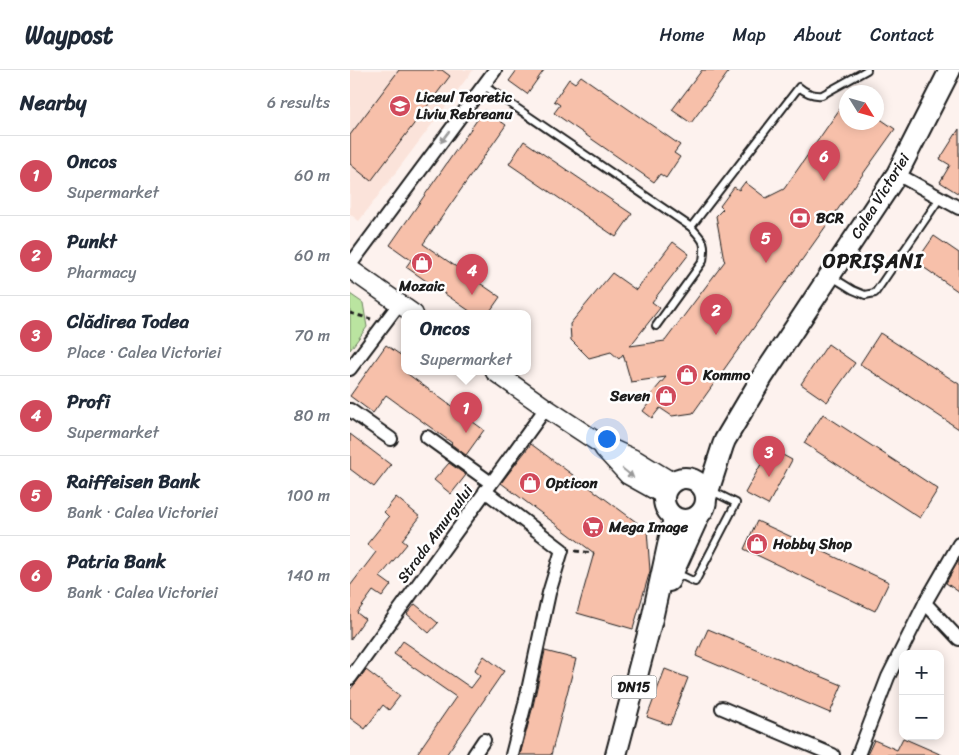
<!DOCTYPE html>
<html lang="en">
<head>
<meta charset="utf-8">
<style>
  :root { --surface:#fff; --page:#f2f2f3; --text:#1f2937; --muted:#747a83; --line:#e0e1e3; --accent:#d1495b }
  body { margin:0; font-family:Sriracha,sans-serif; background:var(--page); color:var(--text) }
  .controls { position:absolute; right:15px; bottom:15px; display:grid; overflow:hidden; border-radius:10px; box-shadow:0 2px 12px #0003 }
  .controls button { width:45px; height:45px; display:grid; place-items:center; padding:0; border:0; border-bottom:1px solid var(--line); background:var(--surface); color:var(--text); font:25px sans-serif }
  .compass { position:absolute; left:489px; top:15px; width:45px; height:45px; border-radius:50%; background:var(--surface); box-shadow:0 2px 12px #0003; rotate:127deg }
  .you { position:absolute; left:256px; top:368px; width:18px; height:18px; margin:-12px; border:4px solid #fff; border-radius:50%; background:#1a73e8; box-shadow:0 0 0 8px #1a73e833 }
  .badge { display:grid; place-items:center; width:32px; height:32px; border-radius:50%; background:var(--accent); color:#fff; font-size:16px; font-weight:700 }
  .pin { position:absolute; translate:-50% -41px; filter:drop-shadow(0 1px 2px #0008) }
  .pin::after { content:''; position:absolute; top:26px; width:18px; height:15px; background:inherit; clip-path:polygon(0 0,100% 0,50% 100%) }
  .popup { position:absolute; left:51px; top:240px; width:130px; height:65px; box-sizing:border-box; display:grid; place-content:center; border-radius:10px; background:var(--surface); filter:drop-shadow(0 1px 4px #0005); font-size:16px; white-space:nowrap; color:var(--muted) }
  .popup b { font-size:19px; color:var(--text) }
  .popup::after { content:''; position:absolute; left:50%; top:100%; margin-left:-10px; border:10px solid transparent; border-top-color:var(--surface) }
  .list { margin:0; padding:0; list-style:none }
  h2 { display:flex; justify-content:space-between; align-items:center; height:65px; margin:0; padding:0 20px; font-size:21px }
  h2 small { font-size:16px; font-weight:400; color:var(--muted) }
  .list li { display:grid; grid-template-columns:32px 1fr auto; gap:15px; align-items:center; box-sizing:border-box; height:80px; padding:0 20px; border-top:1px solid var(--line) }
  .list b { display:block; font-size:19px; white-space:nowrap }
  .list p { margin:0; font-size:16px; white-space:nowrap; color:var(--muted) }
  .list em { font-size:16px; font-style:normal; color:var(--muted) }
  .map { position:relative; flex:none; width:609px; height:685px; overflow:hidden }
  header { display:flex; align-items:center; gap:30px; box-sizing:border-box; height:70px; padding:0 25px; background:var(--surface); border-bottom:1px solid var(--line) }
  header strong { font-size:24px }
  nav { display:flex; gap:28px; margin-inline-start:auto; font-size:18px }
  main { display:flex }
  aside { flex:1; background:var(--surface) }
  .map>svg:first-child { display:block }
  .built { fill:#fbe3da }
  .green { fill:#bae4a0; stroke:#6b805e }
  .building { fill:#f7c0aa; stroke:#1c1c1c }
  .lines { fill:none; stroke-linecap:round; stroke-linejoin:round }
  .lane-casing { stroke:#1c1c1c; stroke-width:10 }
  .street-casing { stroke:#1c1c1c; stroke-width:16 }
  .secondary-casing { stroke:#1c1c1c; stroke-width:21 }
  .primary-casing { stroke:#1c1c1c; stroke-width:24 }
  .path { stroke:#1c1c1c; stroke-width:3; stroke-dasharray:5 4; stroke-linecap:butt }
  .lane { stroke:#fff; stroke-width:6 }
  .street { stroke:#fff; stroke-width:12 }
  .secondary { stroke:#fff; stroke-width:18 }
  .primary { stroke:#fff; stroke-width:20 }
  .oneway { fill:#999 }
  .labels { text-anchor:middle; dominant-baseline:central; stroke-width:5; stroke-linejoin:round; paint-order:stroke }
  .shield { fill:#fff; stroke:#606060; stroke-width:1 }
  .shield-label { font-size:14px; font-weight:bold; fill:#1c1c1c }
  .poi-label { font-size:15px; font-weight:bold; fill:#1c1c1c; stroke:#fff; text-anchor:start }
  .street-label { font-size:15px; fill:#1c1c1c; stroke:#fff }
  .district-label { font-size:20px; font-weight:bold; letter-spacing:1px; fill:#1c1c1c; stroke:#fff }
</style>
</head>
<body>
<header>
<strong>Waypost</strong>
<nav><a>Home</a><a>Map</a><a>About</a><a>Contact</a></nav>
</header>
<main>
<aside>
<h2>Nearby<small>6 results</small></h2>
<ul class="list">
<li><span class="badge">1</span><div><b>Oncos</b><p>Supermarket</p></div><em>60 m</em></li>
<li><span class="badge">2</span><div><b>Punkt</b><p>Pharmacy</p></div><em>60 m</em></li>
<li><span class="badge">3</span><div><b>Clădirea Todea</b><p>Place · Calea Victoriei</p></div><em>70 m</em></li>
<li><span class="badge">4</span><div><b>Profi</b><p>Supermarket</p></div><em>80 m</em></li>
<li><span class="badge">5</span><div><b>Raiffeisen Bank</b><p>Bank · Calea Victoriei</p></div><em>100 m</em></li>
<li><span class="badge">6</span><div><b>Patria Bank</b><p>Bank · Calea Victoriei</p></div><em>140 m</em></li>
</ul>
</aside>
<div class="map">
<svg width="609" height="685" viewBox="0 0 609 685">
  <rect width="100%" height="100%" fill="#fdf2ee"/>
  <filter id="ink" filterUnits="userSpaceOnUse"><feTurbulence type="fractalNoise" baseFrequency=".02" numOctaves="2"/><feDisplacementMap in="SourceGraphic" scale="10" xChannelSelector="R" yChannelSelector="G"/><feConvolveMatrix kernelMatrix="1 2 1 2 8 2 1 2 1" color-interpolation-filters="sRGB"/></filter>
  <g filter="url(#ink)">
    <polygon class="built" points="0,0 123,0 9,151 0,144"/>
    <polygon class="green" points="0,224 13,233 17,257 0,280"/>
    <g class="building">
      <polygon points="49,0 92,0 100,6 21,111 0,94 0,65"/>
      <polygon points="167,0 194,0 177,24 159,11"/>
      <polygon points="352,0 380,0 341,53 322,40"/>
      <polygon points="231,6 330,75 324,83 330,87 316,108 310,104 304,112 204,43 210,35 204,31 219,9 225,13"/>
      <polygon points="496,30 496,52 526,52 526,46 545,59 343,343 322,346 310,338 302,348 293,341 301,330 298,328 316,307 281,312 273,284 269,289 261,282 239,288 221,270 220,254 262,203 286,220 323,172 339,184 302,232 310,238 280,276 315,271 375,191 374,190 366,146 373,139 370,136 384,117 389,120 395,112 416,128 434,119"/>
      <polygon points="134,40 156,55 73,174 150,227 138,244 124,244 56,197 61,190 40,175"/>
      <polygon points="609,59 609,124 590,112 600,95 590,89"/>
      <polygon points="174,71 282,144 266,167 159,94"/>
      <polygon points="584,166 609,183 609,222 566,192"/>
      <polygon points="530,263 609,314 609,359 510,294"/>
      <polygon points="478,274 505,293 477,332 451,314"/>
      <polygon points="36,275 55,288 55,302 134,360 116,385 101,374 102,373 36,325 23,343 0,326"/>
      <polygon points="473,344 588,419 570,448 454,373"/>
      <polygon points="0,364 41,395 24,417 0,399"/>
      <polygon points="181,374 297,460 300,501 283,559 227,543 244,483 151,413"/>
      <polygon points="420,378 442,390 418,435 395,423"/>
      <polygon points="99,393 116,405 101,424 84,410"/>
      <polygon points="46,427 70,447 52,470 57,474 30,507 41,515 32,527 23,521 7,543 15,549 0,570 0,516 26,482 17,474 39,447 34,442"/>
      <polygon points="407,451 539,512 525,541 394,479"/>
      <polygon points="609,490 609,522 596,513"/>
      <polygon points="65,534 88,553 79,563 57,544"/>
      <polygon points="358,559 492,615 480,643 346,586"/>
      <polygon points="53,571 121,618 130,606 124,601 134,586 154,601 96,685 66,685 106,627 44,584"/>
      <polygon points="195,581 226,589 201,685 170,685 183,636"/>
      <polygon points="315,599 338,608 320,655 297,647"/>
      <polygon points="16,600 50,626 39,640 33,635 15,659 0,648 0,620"/>
      <polygon points="553,668 592,685 517,685 524,670 547,680"/>
    </g>
    <g class="lines">
      <g class="lane-casing">
        <g id="lane">
          <path d="M133,15l208,142c13,14 15,15 12,34l-47,65"/>
          <path d="M341,157l108,-140c7,6 14,9 23,8l45,-25"/>
          <polyline points="482,207 503,220 515,225 525,223 590,128"/>
          <polyline points="326,503 345,512 386,433 360,420"/>
        </g>
      </g>
      <g class="street-casing">
        <g id="street">
          <polyline points="547,104 609,138"/>
          <polyline points="0,195 145,0"/>
          <polyline points="0,299 49,234"/>
          <polyline points="0,340 41,369"/>
          <polyline points="77,367 141,413"/>
          <polyline points="135,421 212,480 199,523 175,634 162,685"/>
          <polyline points="575,533 609,569"/>
          <polyline points="0,608 196,338"/>
          <polyline points="372,638 483,685"/>
          <polyline points="124,685 134,670"/>
          <polyline points="508,685 538,607 575,533 609,474"/>
        </g>
      </g>
      <g class="secondary-casing">
        <g id="secondary">
          <polyline points="0,199 64,244"/>
          <polyline points="145,302 196,338 249,373 286,390 322,412"/>
          <polyline points="254,379 278,405 314,425"/>
        </g>
      </g>
      <g class="primary-casing">
        <g id="primary">
          <circle cx="335" cy="429" r="21"/>
          <polyline points="356,428 373,375 375,370 413,306 547,104 600,0"/>
          <polyline points="319,511 349,445"/>
          <polyline points="266,685 302,549 324,448"/>
        </g>
      </g>
      <g class="path">
        <polyline points="0,243 21,249"/>
        <polyline points="225,481 244,483"/>
      </g>
      <use href="#lane" class="lane"/>
      <use href="#street" class="street"/>
      <use href="#secondary" class="secondary"/>
      <use href="#primary" class="primary"/>
    </g>
    <defs><path id="oneway-solid" d="M-6-.8H1V-3.2L6.5 0L1 3.2V.8H-6Z" transform="scale(1.25)"/></defs>
    <g class="oneway">
      <use href="#oneway-solid" transform="translate(95 67) rotate(127)"/>
      <use href="#oneway-solid" transform="translate(278 403) rotate(39)"/>
    </g>
  </g>
  <defs>
    <g id="school-disc" transform="scale(1.125)"><circle r="9.5" fill="#d1495b" stroke="#fff"/><path d="M0-5L7-2L0 1L-7-2ZM-4 1L0 2.5L4 1V4Q0 6-4 4Z" fill="#fff"/></g>
    <g id="bank-disc" transform="scale(1.125)"><circle r="9.5" fill="#d1495b" stroke="#fff"/><path d="M-6-4H6V4H-6ZM0-2.3a2.3 2.3 0 1 0 0 4.6a2.3 2.3 0 1 0 0-4.6Z" fill="#fff"/></g>
    <g id="shop-disc" transform="scale(1.125)"><circle r="9.5" fill="#d1495b" stroke="#fff"/><path d="M-5-2.5h2.3a2.7 3.5 0 0 1 5.4 0H5L5.5 6h-11ZM-1.5-2.5h3a1.5 2.3 0 0 0-3 0Z" fill="#fff"/></g>
    <g id="supermarket-disc" transform="scale(1.125)"><circle r="9.5" fill="#d1495b" stroke="#fff"/><path d="M-6-5.5h2.5l.6 2H6L4.5 2H-2.5L-4.4-4H-6ZM-1.5 3.2a1.3 1.3 0 1 0 .1 0ZM3 3.2a1.3 1.3 0 1 0 .1 0Z" fill="#fff"/></g>
  </defs>
  <g fill-rule="evenodd">
    <use href="#school-disc" x="50" y="36"/>
    <use href="#bank-disc" x="450" y="148"/>
    <use href="#shop-disc" x="72" y="193"/>
    <use href="#shop-disc" x="337" y="305"/>
    <use href="#shop-disc" x="316" y="326"/>
    <use href="#shop-disc" x="180" y="413"/>
    <use href="#supermarket-disc" x="243" y="457"/>
    <use href="#shop-disc" x="407" y="474"/>
  </g>
  <g class="labels">
    <rect class="shield" x="261.5" y="605.5" width="45" height="23" rx="4"/>
    <g class="shield-label">
      <text x="284" y="617">DN15</text>
    </g>
    <g class="poi-label">
      <text x="66" y="27">Liceul Teoretic<tspan x="66" dy="17">Liviu Rebreanu</tspan></text>
      <text x="466" y="148">BCR</text>
      <text x="72" y="216" text-anchor="middle">Mozaic</text>
      <text x="353" y="305">Kommo</text>
      <text x="300" y="326" text-anchor="end">Seven</text>
      <text x="196" y="413">Opticon</text>
      <text x="259" y="457">Mega Image</text>
      <text x="423" y="474">Hobby Shop</text>
    </g>
    <g class="street-label">
      <text transform="translate(530 126) rotate(-58)">Calea Victoriei</text>
      <text transform="translate(85 464) rotate(-54)">Strada Amurgului</text>
    </g>
    <g class="district-label">
      <text x="523" y="191">OPRIȘANI</text>
    </g>
  </g>
</svg>
<div class="controls">
<button>+</button>
<button>−</button>
</div>
<svg class="compass" viewBox="-18 -18 36 36"><path d="M0-13l5 13h-10z" fill="#e53935"/><path d="M0 13l5-13h-10z" fill="#747a83"/></svg>
<div class="you"></div>
<div class="pin badge" style="left:116px;top:363px">1</div>
<div class="popup"><b>Oncos</b>Supermarket</div>
<div class="pin badge" style="left:366px;top:265px">2</div>
<div class="pin badge" style="left:419px;top:407px">3</div>
<div class="pin badge" style="left:122px;top:225px">4</div>
<div class="pin badge" style="left:416px;top:193px">5</div>
<div class="pin badge" style="left:474px;top:111px">6</div>
</div>
</main>
</body>
</html>
